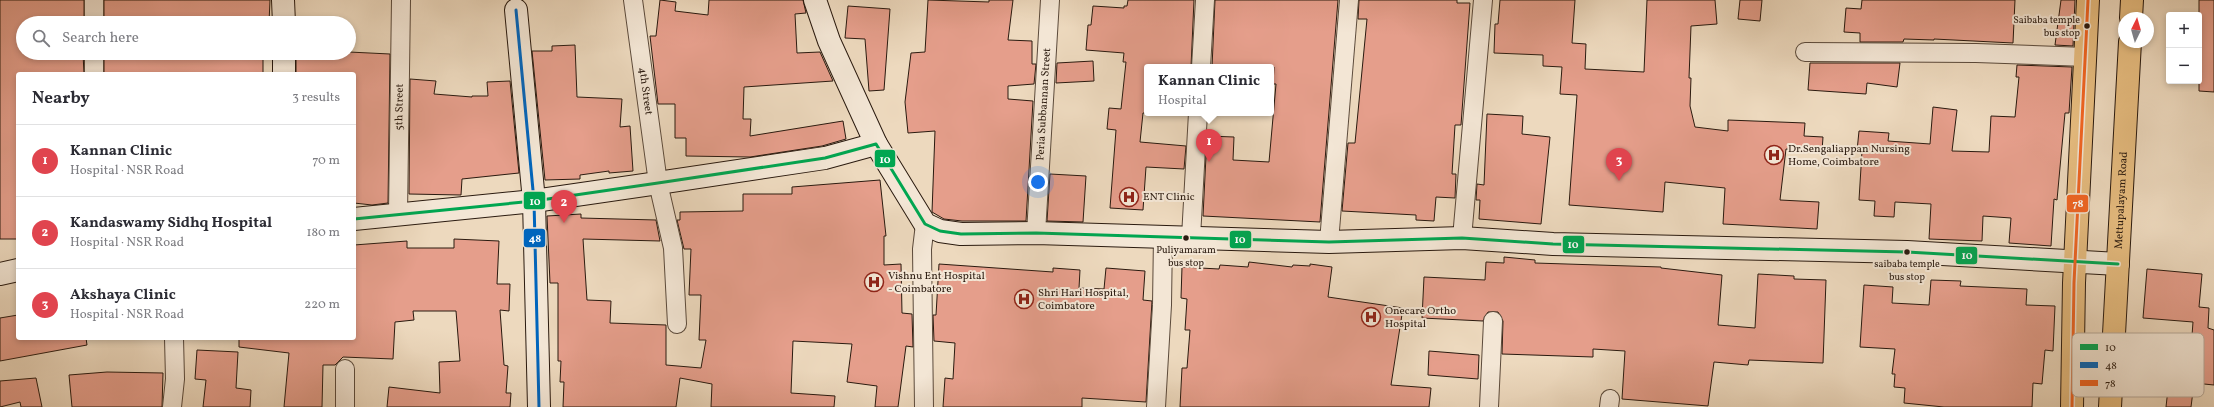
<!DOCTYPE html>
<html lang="en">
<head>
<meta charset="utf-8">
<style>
  :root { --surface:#fff; --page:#f2f2f3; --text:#2b2b33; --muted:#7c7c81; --line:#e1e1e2; --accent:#111827 }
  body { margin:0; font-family:Vollkorn,serif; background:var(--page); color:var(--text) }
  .controls { position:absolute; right:12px; top:12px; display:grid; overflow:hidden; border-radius:4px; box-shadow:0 2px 6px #0003 }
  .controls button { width:36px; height:36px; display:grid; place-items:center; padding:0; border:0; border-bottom:1px solid var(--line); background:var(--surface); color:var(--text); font:20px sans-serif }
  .compass { position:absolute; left:2118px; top:12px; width:36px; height:36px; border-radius:50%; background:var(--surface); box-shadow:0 2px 6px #0003; rotate:5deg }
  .you { position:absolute; left:1038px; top:182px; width:14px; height:14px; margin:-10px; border:3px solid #fff; border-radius:50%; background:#1a73e8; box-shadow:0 0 0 6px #1a73e833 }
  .badge { display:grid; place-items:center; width:26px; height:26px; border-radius:50%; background:var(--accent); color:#fff; font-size:13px; font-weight:700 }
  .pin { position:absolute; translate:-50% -33px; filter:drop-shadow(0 1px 2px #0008) }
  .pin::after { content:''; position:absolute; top:21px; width:14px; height:12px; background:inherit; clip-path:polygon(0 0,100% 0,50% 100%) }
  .popup { position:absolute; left:1144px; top:64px; width:130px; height:52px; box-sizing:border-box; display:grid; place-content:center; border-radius:4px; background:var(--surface); filter:drop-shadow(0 1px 3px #0005); font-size:13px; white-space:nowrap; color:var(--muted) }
  .popup b { font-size:15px; color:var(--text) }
  .popup::after { content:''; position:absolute; left:50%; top:100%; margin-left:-8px; border:8px solid transparent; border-top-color:var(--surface) }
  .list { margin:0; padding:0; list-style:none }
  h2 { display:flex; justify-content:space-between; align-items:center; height:52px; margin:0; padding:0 16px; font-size:17px }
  h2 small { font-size:13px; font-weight:400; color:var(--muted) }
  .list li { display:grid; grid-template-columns:26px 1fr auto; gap:12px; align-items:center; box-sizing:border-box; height:72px; padding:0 16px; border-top:1px solid var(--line) }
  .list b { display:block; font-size:15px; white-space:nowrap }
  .list p { margin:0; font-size:13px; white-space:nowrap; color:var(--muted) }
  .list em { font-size:13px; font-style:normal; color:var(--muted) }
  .icon { flex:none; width:22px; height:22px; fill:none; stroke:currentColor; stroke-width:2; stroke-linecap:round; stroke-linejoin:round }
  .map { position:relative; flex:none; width:2214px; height:407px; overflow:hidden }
  .search { position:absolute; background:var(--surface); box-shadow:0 2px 6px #0003; left:16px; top:16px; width:340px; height:44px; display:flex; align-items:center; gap:10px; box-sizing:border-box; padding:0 14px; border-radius:22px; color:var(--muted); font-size:15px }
  .panel { position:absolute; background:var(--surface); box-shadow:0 2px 6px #0003; left:16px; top:72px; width:340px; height:268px; border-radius:4px }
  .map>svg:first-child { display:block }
  .building { fill:#e59e8b; stroke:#2a1a0f }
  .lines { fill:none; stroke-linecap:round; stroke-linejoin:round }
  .street-casing { stroke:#5b4a3b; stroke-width:20 }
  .secondary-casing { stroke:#2a1a0f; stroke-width:24 }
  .highway-casing { stroke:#2a1a0f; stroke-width:24 }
  .street { stroke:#f3e6d5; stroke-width:18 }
  .secondary { stroke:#f3e6d5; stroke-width:22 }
  .highway { stroke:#e6bc7f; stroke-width:22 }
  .bus-1-casing { stroke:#f3e6d5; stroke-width:6 }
  .bus-2-casing { stroke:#f3e6d5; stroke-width:6 }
  .bus-3-casing { stroke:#f3e6d5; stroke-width:6 }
  .bus-1 { stroke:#00a651; stroke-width:3 }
  .bus-2 { stroke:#0065bd; stroke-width:3 }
  .bus-3 { stroke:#f26522; stroke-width:3 }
  .bus-dot { fill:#2a1a0f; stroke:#f3e6d5; stroke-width:1.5 }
  .labels { text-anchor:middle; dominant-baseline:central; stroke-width:4; stroke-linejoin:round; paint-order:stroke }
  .bus-label { font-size:10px; fill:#2a1a0f; stroke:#f3e6d5 }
  .street-label { font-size:11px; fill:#2a1a0f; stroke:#f3e6d5 }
  .poi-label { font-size:11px; fill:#2a1a0f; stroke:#f3e6d5; text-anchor:start }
  .key { fill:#f3e6d5; stroke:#b7a99a; stroke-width:1 }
  .key-label { font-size:11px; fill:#2a1a0f }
  .line-badge { stroke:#f3e6d5; stroke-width:1.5 }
  .badge-label { font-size:11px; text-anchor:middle; font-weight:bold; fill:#fff }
</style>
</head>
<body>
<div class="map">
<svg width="2214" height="407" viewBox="0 0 2214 407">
  <rect width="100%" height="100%" fill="#edd9be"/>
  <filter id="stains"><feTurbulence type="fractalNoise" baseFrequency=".005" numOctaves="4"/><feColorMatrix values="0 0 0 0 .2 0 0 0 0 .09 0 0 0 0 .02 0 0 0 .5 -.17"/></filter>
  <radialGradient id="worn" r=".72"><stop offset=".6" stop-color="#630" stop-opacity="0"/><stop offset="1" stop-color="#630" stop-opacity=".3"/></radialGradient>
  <g class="building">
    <polygon points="0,0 84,0 84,23 23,23 23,53 83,53 84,74 18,74 18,239 0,239"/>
    <polygon points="104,0 270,0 269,23 221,23 104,18"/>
    <polygon points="660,0 676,2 675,11 708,15 709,0 803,0 806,13 795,14 797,53 820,52 833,81 744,87 743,119 751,119 750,136 843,121 846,139 822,146 750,157 686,156 686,138 675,138 675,104 658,104 650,36 656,36"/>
    <polygon points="928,0 989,2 989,0 1013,0 1008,40 1032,41 1032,64 1036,64 1034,84 1008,86 1008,99 1033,101 1026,221 962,221 944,219 932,212 935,131 908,133 905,102 911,53 925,52"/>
    <polygon points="1128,0 1194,0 1191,67 1147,67 1147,113 1143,113 1140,142 1186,146 1184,169 1146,167 1143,210 1110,208 1116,130 1107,129 1109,108 1121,109 1126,62 1123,62 1124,53 1086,50 1088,25 1091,25 1093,6 1124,8 1124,6 1127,6"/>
    <polygon points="1215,0 1338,0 1320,222 1203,216 1207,136 1234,137 1233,160 1269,162 1276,84 1273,84 1274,67 1212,67"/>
    <polygon points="1359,0 1457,0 1457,3 1470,3 1461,125 1455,125 1452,174 1456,174 1455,198 1436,197 1434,221 1416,220 1416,215 1342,211 1348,143 1355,143 1367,19 1358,19"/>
    <polygon points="1500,0 1575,0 1572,43 1586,44 1585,69 1644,72 1647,0 1715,0 1717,24 1691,26 1689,78 1691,78 1690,106 1695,127 1728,131 1728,120 1805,123 1804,136 1823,137 1822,151 1786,149 1780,200 1819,202 1817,229 1723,224 1725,188 1665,182 1663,212 1569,205 1577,95 1560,94 1562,67 1543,66 1543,55 1494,53 1495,24 1498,24"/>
    <polygon points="1740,0 1762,0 1760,21 1738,19"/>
    <polygon points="1862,0 2015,0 2013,43 1934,39 1934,40 1904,39 1903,42 1860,42 1860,33 1844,32 1846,8 1861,9"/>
    <polygon points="2061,0 2075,0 2073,46 2055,45"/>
    <polygon points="2199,0 2214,0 2214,92 2199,91"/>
    <polygon points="848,6 890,9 884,90 869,91 865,39 845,38"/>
    <polygon points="575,45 577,97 622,99 620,127 630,126 633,171 609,173 609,171 580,175 580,179 545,180 532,51 552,51 552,46"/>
    <polygon points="349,52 390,54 388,203 372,205 354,203 354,74 296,74 296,53"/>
    <polygon points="112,53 263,53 263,74 104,74 104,58 112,58"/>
    <polygon points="1093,61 1094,81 1056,83 1057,63"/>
    <polygon points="1810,63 1900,63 1897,87 1867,83 1866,94 1808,90"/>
    <polygon points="2017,65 2072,67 2069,113 2065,113 2057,200 2054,199 2051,246 2009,243 2011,218 1983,216 1982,241 1929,239 1931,204 1895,202 1894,217 1874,216 1875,201 1859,200 1862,151 1857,151 1859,131 1889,133 1888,141 1930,144 1933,107 1957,110 1952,151 1989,152 1991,116 2015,117 2019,77 2016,77"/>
    <polygon points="410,79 436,81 434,94 472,97 472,96 488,96 487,82 510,81 519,173 462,179 461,195 409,194"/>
    <polygon points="1487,114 1523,116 1522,134 1550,137 1541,224 1479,219 1480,200 1476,200 1477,184 1484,185"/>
    <polygon points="1050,174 1086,176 1083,222 1047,221"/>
    <polygon points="880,180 886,236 884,236 884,265 901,264 902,313 912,314 913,347 906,346 898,407 875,407 877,386 847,382 852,344 793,341 791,393 835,396 834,407 711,407 712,384 680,378 676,407 563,407 564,382 560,382 561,361 558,361 558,283 550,283 547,216 581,214 581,218 656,220 660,241 583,239 587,300 611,301 610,323 666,325 666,365 701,368 706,340 699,340 701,295 689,295 691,249 684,249 677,220 680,220 680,212 743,211 743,194 792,194 792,187"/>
    <polygon points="454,239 499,241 497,284 510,284 509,311 500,310 504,365 508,366 506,393 511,393 510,407 387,407 389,387 440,393 439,362 460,361 456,311 413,311 414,320 395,322 393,359 343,357 335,365 323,365 322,407 284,407 289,353 239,347 239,338 354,338 354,245 407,241 407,248 454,248"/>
    <polygon points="1504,257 1535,260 1535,263 1661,267 1661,268 1722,275 1718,325 1755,328 1758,274 1794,276 1794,279 1826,280 1823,363 1749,360 1748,365 1714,362 1708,406 1622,399 1625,351 1593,349 1593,357 1502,354 1503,321 1498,312 1488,312 1483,321 1422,318 1424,277 1485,280 1486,262 1504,263"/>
    <polygon points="1249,262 1292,267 1293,265 1310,266 1310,264 1332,267 1328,297 1403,308 1391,385 1431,388 1429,407 1180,407 1182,368 1187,368 1190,330 1185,330 1187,299 1181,298 1182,267 1219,269 1220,265 1248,267"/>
    <polygon points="939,264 1053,272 1053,268 1080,270 1079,288 1104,289 1106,268 1145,271 1143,300 1152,301 1146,402 1082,398 1082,407 943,407 945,378 953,379 955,343 934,341 933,315 936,315"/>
    <polygon points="2147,269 2202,274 2199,307 2209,308 2208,328 2214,330 2214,385 2194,383 2191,407 2166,407 2169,380 2152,379 2155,345 2191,349 2193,322 2143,318"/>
    <polygon points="1931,280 1961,281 1960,286 2027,289 2026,305 2055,306 2053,351 2045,350 2042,384 2033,383 2032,407 1944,407 1904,403 1905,388 1894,387 1895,374 1892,374 1895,349 1860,347 1864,285 1893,287 1892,303 1929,305"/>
    <polygon points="18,315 18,338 86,338 87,345 0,361 0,318"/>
    <polygon points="197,350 238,352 236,388 251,390 250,407 203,407 206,380 195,379"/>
    <polygon points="1429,351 1479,355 1478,379 1428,375"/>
    <polygon points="107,372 163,373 162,407 72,407 69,375"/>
    <polygon points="36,378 42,407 21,407 20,402 0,407 0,381"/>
  </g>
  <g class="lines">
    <g class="street-casing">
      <g id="street">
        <polyline points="94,0 94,23"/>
        <path id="s1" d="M633,0l25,183 15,65 4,76"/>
        <polyline points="1805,52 1976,53 2086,57"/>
        <polyline points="94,53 94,74"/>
        <polyline points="1201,67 1205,0"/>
        <path id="s2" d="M398,214l3,-214"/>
        <path id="s3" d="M1036,233l14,-233"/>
        <polyline points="1191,237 1198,113"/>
        <polyline points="1462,238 1483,0"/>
        <polyline points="1329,242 1349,0"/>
        <polyline points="345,369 345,407"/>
        <polyline points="172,407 175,379 174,338"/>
        <polyline points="924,407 922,249 925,224"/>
        <polyline points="1156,407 1162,305 1163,236"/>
        <polyline points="1489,407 1493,321"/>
        <polyline points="1609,407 1610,399"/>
      </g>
    </g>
    <g class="secondary-casing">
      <g id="secondary">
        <polyline points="283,0 284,23"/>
        <polyline points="815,0 829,41 876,144"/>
        <polyline points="516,10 534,201 539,407"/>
        <polyline points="284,53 284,74"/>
        <polyline points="354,219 534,201 658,183 825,158 876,144 925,224 940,231 961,234 1036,233 1329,242 1462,238 1553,244 1907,252 2118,264"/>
        <polyline points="0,274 18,270"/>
      </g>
    </g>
    <g class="highway-casing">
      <g id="highway">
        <polyline points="2131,18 2132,0"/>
        <polyline points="2072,407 2074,283 2088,0"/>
        <path id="s4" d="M2110,407l20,-365"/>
      </g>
    </g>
    <use href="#street" class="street"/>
    <use href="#secondary" class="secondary"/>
    <use href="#highway" class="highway"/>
    <g class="bus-1-casing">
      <polyline id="bus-1" points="354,219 534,201 658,183 825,158 876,144 925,224 940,231 961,234 1036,233 1329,242 1462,238 1553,244 1907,252 2118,264"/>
    </g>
    <g class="bus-2-casing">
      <polyline id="bus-2" points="516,10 534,201 539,407"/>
    </g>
    <g class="bus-3-casing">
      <polyline id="bus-3" points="2072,407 2074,283 2088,0"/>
    </g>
    <use href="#bus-1" class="bus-1"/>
    <use href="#bus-2" class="bus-2"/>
    <use href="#bus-3" class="bus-3"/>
  </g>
  <defs>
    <g id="hospital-ring" transform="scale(1)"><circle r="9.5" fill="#f3e6d5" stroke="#8f2418" stroke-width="1.5"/><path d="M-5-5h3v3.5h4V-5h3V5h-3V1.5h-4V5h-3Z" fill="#8f2418"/></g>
  </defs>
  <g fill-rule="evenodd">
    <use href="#hospital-ring" x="1774" y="155"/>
    <use href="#hospital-ring" x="1129" y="197"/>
    <use href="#hospital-ring" x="874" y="282"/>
    <use href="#hospital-ring" x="1024" y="299"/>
    <use href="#hospital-ring" x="1371" y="317"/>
  </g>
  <g class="bus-dot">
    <circle cx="2087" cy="26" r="3.5"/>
    <circle cx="1186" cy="238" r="3.5"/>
    <circle cx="1907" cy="252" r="3.5"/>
  </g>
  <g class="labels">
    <g class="bus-label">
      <text x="2080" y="20" text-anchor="end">Saibaba temple<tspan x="2080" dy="13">bus stop</tspan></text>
      <text x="1186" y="250">Puliyamaram<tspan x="1186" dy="13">bus stop</tspan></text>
      <text x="1907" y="264">saibaba temple<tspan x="1907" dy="13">bus stop</tspan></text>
    </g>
    <g class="street-label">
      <text stroke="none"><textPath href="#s1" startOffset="92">4th Street</textPath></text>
      <text stroke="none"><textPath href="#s3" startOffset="129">Peria Subbannan Street</textPath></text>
      <text stroke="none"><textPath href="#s2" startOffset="107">5th Street</textPath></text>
      <text stroke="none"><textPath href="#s4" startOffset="207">Mettupalayam Road</textPath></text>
    </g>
    <g class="poi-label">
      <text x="1788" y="149">Dr.Sengaliappan Nursing<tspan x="1788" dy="13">Home, Coimbatore</tspan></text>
      <text x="1143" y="197">ENT Clinic</text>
      <text x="888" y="276">Vishnu Ent Hospital<tspan x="888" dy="13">- Coimbatore</tspan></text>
      <text x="1038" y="293">Shri Hari Hospital,<tspan x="1038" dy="13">Coimbatore</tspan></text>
      <text x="1385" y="311">Onecare Ortho<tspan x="1385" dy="13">Hospital</tspan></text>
    </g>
  </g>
  <rect x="2072" y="333" width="132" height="64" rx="6" class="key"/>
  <rect x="2080" y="344" width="18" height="6" fill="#00a651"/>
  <rect x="2080" y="362" width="18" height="6" fill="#0065bd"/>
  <rect x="2080" y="380" width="18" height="6" fill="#f26522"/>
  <g class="key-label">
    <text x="2105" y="351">10</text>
    <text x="2105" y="369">48</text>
    <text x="2105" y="387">78</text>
  </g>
  <g class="line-badge">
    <rect x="874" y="149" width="22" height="19" rx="4" fill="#00a651"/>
    <rect x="523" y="191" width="23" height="19" rx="4" fill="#00a651"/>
    <rect x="2066" y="194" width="23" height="19" rx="4" fill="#f26522"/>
    <rect x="523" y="228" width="23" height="20" rx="4" fill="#0065bd"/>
    <rect x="1229" y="230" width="23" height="19" rx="4" fill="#00a651"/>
    <rect x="1562" y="235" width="23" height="19" rx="4" fill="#00a651"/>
    <rect x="1955" y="246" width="23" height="19" rx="4" fill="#00a651"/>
  </g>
  <g class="badge-label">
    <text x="885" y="163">10</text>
    <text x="535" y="205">10</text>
    <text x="2078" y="207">78</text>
    <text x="535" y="242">48</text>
    <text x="1240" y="243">10</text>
    <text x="1573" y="248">10</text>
    <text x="1967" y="259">10</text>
  </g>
  <rect width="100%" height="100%" filter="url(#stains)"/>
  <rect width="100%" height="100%" fill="url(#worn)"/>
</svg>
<div class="controls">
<button>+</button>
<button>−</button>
</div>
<svg class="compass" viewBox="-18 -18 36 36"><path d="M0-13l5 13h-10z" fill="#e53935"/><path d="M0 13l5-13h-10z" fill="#7c7c81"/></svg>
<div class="you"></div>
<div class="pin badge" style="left:1209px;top:162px;background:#e0444e">1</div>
<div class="popup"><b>Kannan Clinic</b>Hospital</div>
<div class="pin badge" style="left:564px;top:223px;background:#e0444e">2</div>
<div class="pin badge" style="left:1619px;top:181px;background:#e0444e">3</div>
<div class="search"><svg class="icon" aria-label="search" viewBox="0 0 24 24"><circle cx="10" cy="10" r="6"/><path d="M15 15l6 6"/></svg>Search here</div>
<section class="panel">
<h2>Nearby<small>3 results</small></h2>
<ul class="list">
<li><span class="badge" style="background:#e0444e">1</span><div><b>Kannan Clinic</b><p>Hospital · NSR Road</p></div><em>70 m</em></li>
<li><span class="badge" style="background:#e0444e">2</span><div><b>Kandaswamy Sidhq Hospital</b><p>Hospital · NSR Road</p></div><em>180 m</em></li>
<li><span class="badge" style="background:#e0444e">3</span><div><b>Akshaya Clinic</b><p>Hospital · NSR Road</p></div><em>220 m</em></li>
</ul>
</section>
</div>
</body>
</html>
